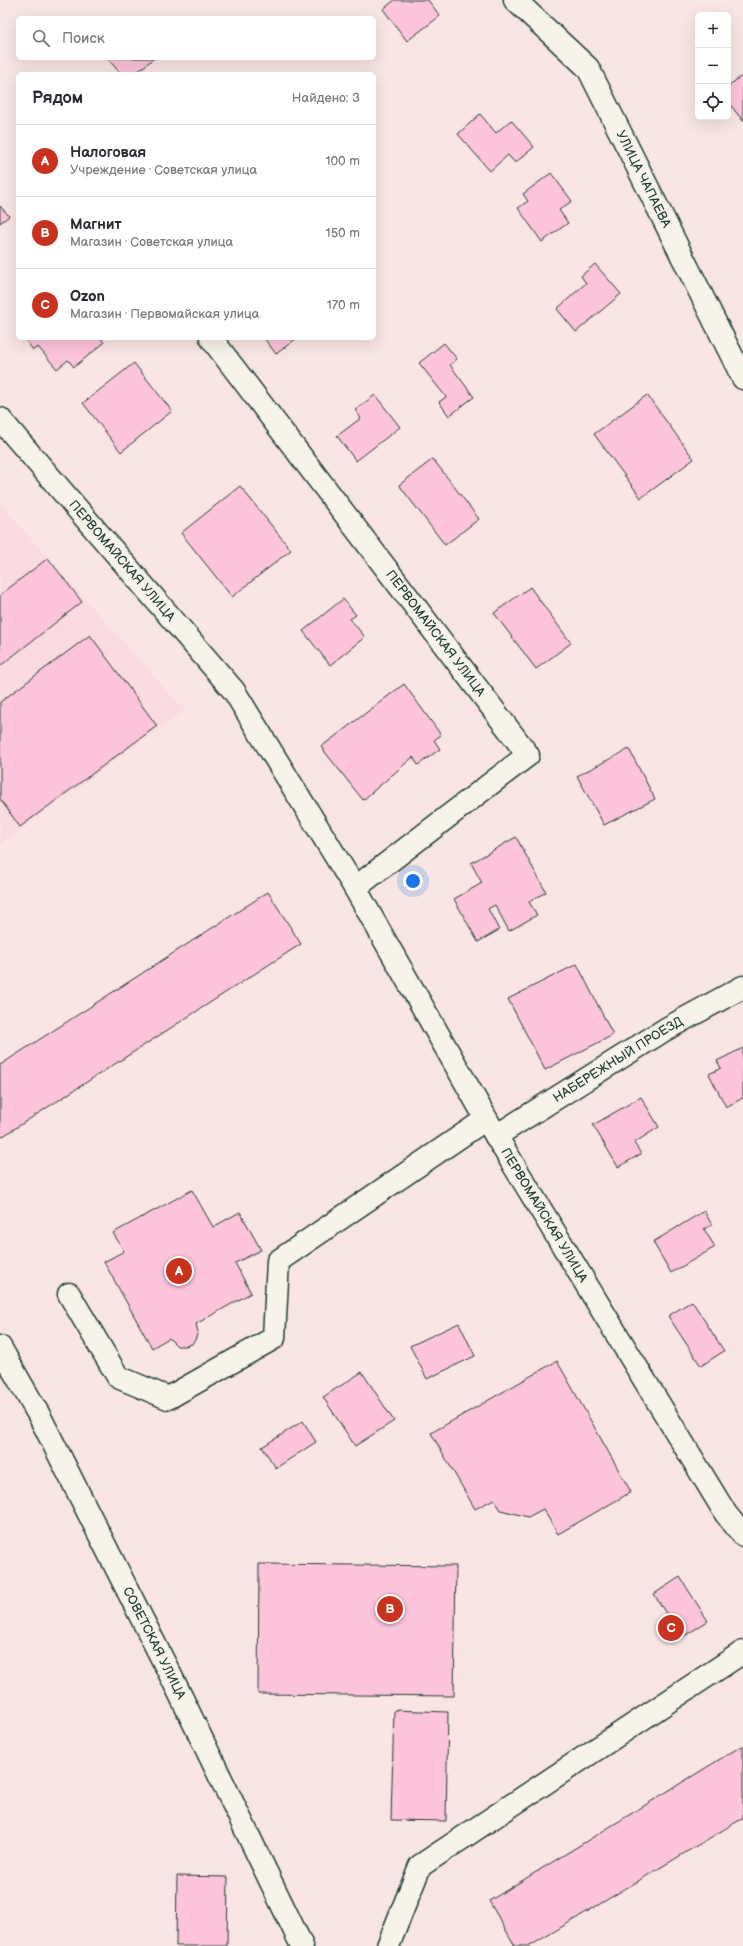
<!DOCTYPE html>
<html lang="ru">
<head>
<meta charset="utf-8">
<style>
  :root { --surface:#fff; --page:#f2f2f3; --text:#2b2b33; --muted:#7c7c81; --line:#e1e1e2; --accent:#c8321e }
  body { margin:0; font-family:"Balsamiq Sans",sans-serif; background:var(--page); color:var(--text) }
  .controls { position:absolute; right:12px; top:12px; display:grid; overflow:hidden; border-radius:6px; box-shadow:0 4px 16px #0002 }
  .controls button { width:36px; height:36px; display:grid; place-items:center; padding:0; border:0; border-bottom:1px solid var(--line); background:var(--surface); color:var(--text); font:20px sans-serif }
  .you { position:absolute; left:413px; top:881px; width:14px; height:14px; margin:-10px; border:3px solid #fff; border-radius:50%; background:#1a73e8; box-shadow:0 0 0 6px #1a73e833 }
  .badge { display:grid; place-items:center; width:26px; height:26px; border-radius:50%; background:var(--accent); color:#fff; font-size:13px; font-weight:700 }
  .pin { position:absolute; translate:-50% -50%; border:2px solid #fff; box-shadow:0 1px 4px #0006 }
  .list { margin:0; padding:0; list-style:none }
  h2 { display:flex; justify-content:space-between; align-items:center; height:52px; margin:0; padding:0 16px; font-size:17px }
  h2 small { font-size:13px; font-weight:400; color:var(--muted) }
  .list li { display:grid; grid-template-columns:26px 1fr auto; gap:12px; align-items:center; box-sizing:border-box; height:72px; padding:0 16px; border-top:1px solid var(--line) }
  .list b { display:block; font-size:15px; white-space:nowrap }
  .list p { margin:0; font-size:13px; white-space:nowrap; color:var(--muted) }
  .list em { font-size:13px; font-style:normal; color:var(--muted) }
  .icon { flex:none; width:22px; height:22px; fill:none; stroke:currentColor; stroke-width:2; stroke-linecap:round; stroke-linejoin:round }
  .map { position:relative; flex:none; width:743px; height:1946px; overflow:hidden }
  .search { position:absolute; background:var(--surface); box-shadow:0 4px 16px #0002; left:16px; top:16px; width:360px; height:44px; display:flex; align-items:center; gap:10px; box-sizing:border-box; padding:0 14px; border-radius:6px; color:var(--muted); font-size:15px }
  .panel { position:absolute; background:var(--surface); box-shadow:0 4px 16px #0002; left:16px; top:72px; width:360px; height:268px; border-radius:6px }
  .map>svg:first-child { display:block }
  .built { fill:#fadbe1 }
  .building { fill:#fdc4db; stroke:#1f3d34 }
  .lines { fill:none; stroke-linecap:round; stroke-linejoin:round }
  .minor-casing { stroke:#1f3d34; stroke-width:25 }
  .major-casing { stroke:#1f3d34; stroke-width:25 }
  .minor { stroke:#f7f3e8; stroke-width:22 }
  .major { stroke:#f7f3e8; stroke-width:22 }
  .labels { text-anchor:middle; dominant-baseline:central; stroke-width:3; stroke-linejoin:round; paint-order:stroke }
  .street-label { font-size:13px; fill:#1f3d34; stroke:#f7f3e8 }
</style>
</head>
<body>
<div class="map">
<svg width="743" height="1946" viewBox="0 0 743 1946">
  <rect width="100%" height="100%" fill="#f9e5e4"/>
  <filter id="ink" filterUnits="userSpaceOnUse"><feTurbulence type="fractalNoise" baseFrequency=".025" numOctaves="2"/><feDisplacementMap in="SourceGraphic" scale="8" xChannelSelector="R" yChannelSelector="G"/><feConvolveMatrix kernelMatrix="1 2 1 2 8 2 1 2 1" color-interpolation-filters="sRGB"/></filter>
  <g filter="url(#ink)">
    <polygon class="built" points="0,504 184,710 0,844"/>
    <g class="building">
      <polygon points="395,0 428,0 440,16 407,41 383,9"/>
      <polygon points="107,58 154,58 135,74 121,74"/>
      <polygon points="743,75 743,121 728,102 728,86"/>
      <polygon points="480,114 496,133 511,120 534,147 515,163 508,155 490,171 458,134"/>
      <polygon points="551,173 572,201 559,210 568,223 542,242 518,208 528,201 523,194"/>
      <polygon points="0,206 9,216 0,223"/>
      <polygon points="595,264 621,294 576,332 557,309 586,283 581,276"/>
      <polygon points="24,338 101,338 104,343 74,367 68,360 57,369 38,347 33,350"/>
      <polygon points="264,338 297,338 276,354"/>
      <polygon points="444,343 457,359 450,365 474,397 449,416 439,402 446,397 419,363"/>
      <polygon points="134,363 172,411 121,452 83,403"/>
      <polygon points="375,395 400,427 356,461 337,436 361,418 355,410"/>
      <polygon points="647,395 694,459 641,498 594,434"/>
      <polygon points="433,459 479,519 445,545 399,485"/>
      <polygon points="240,486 291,550 232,597 181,533"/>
      <polygon points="48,558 82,602 0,666 0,595"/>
      <polygon points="530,587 571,643 536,669 494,613"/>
      <polygon points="343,599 356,615 350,619 365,637 330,665 303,631"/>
      <polygon points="90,635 157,726 20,827 0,799 0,702"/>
      <polygon points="404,684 441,735 434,740 440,749 418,765 413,757 363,800 321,747"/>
      <polygon points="629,749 655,799 604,825 577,776"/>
      <polygon points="516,837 546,892 529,902 537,915 509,931 495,905 488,909 499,930 478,942 454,899 482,883 471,863"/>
      <polygon points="268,892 301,944 0,1138 0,1065"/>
      <polygon points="577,964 613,1035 545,1070 508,999"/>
      <polygon points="743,1048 743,1098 726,1107 709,1074 721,1068 717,1061"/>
      <polygon points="641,1097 659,1127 634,1143 641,1154 618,1167 593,1125"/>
      <polygon points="192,1190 213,1227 240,1212 261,1250 235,1263 251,1293 196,1324 198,1332 195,1340 192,1344 186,1346 177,1346 169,1338 152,1348 104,1262 124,1251 113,1233"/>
      <polygon points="704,1211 712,1225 704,1229 715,1247 671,1273 653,1242"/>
      <polygon points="692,1301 724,1351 701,1366 668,1316"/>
      <polygon points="459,1323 475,1356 427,1379 410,1346"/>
      <polygon points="557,1361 631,1492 558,1534 543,1509 528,1517 501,1510 494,1499 475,1509 431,1433"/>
      <polygon points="362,1372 394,1421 355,1446 323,1397"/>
      <polygon points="303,1421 316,1442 276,1468 262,1447"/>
      <polygon points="259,1564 456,1566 454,1696 258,1694"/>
      <polygon points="680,1577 708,1621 681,1638 654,1594"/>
      <polygon points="394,1710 448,1712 446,1821 391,1820"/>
      <polygon points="743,1745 743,1818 530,1946 515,1946 489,1901"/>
      <polygon points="177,1876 228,1877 227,1946 176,1946"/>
    </g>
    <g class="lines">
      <g class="minor-casing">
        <g id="minor">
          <path id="s1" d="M515,0l73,68 155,310"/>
          <path id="s2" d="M211,338l317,417 -173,133"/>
          <path id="s3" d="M0,419l234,272 121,197 141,248 230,378 17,21"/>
          <path id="s4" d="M496,1136l170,-107 77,-42"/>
          <polyline points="69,1294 118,1377 168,1398 274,1338 278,1261 486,1119"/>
          <polyline points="388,1946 420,1866 743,1652"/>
        </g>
      </g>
      <g class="major-casing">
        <g id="major">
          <path id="s5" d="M0,1347l40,70 137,271 125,258"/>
        </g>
      </g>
      <use href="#minor" class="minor"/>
      <use href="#major" class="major"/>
    </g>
  </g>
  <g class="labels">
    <g class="street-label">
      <text stroke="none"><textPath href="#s1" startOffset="224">УЛИЦА ЧАПАЕВА</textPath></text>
      <text stroke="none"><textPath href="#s3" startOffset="187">ПЕРВОМАЙСКАЯ УЛИЦА</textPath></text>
      <text stroke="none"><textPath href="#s2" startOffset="371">ПЕРВОМАЙСКАЯ УЛИЦА</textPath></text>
      <text stroke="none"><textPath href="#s4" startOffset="144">НАБЕРЕЖНЫЙ ПРОЕЗД</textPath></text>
      <text stroke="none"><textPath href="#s3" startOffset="968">ПЕРВОМАЙСКАЯ УЛИЦА</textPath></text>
      <text stroke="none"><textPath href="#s5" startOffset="334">СОВЕТСКАЯ УЛИЦА</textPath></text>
    </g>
  </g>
</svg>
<div class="controls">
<button>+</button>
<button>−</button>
<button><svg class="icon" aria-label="locate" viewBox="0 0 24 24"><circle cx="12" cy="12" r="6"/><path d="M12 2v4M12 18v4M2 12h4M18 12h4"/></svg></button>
</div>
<div class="you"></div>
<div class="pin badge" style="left:179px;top:1271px">A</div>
<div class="pin badge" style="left:390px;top:1609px">B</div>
<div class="pin badge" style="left:671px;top:1628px">C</div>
<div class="search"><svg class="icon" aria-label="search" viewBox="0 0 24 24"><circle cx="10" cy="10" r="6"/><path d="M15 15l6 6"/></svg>Поиск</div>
<section class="panel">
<h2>Рядом<small>Найдено: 3</small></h2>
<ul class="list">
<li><span class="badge">A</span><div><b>Налоговая</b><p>Учреждение · Советская улица</p></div><em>100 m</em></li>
<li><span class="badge">B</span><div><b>Магнит</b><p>Магазин · Советская улица</p></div><em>150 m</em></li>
<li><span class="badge">C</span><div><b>Ozon</b><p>Магазин · Первомайская улица</p></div><em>170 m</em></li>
</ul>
</section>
</div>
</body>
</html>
